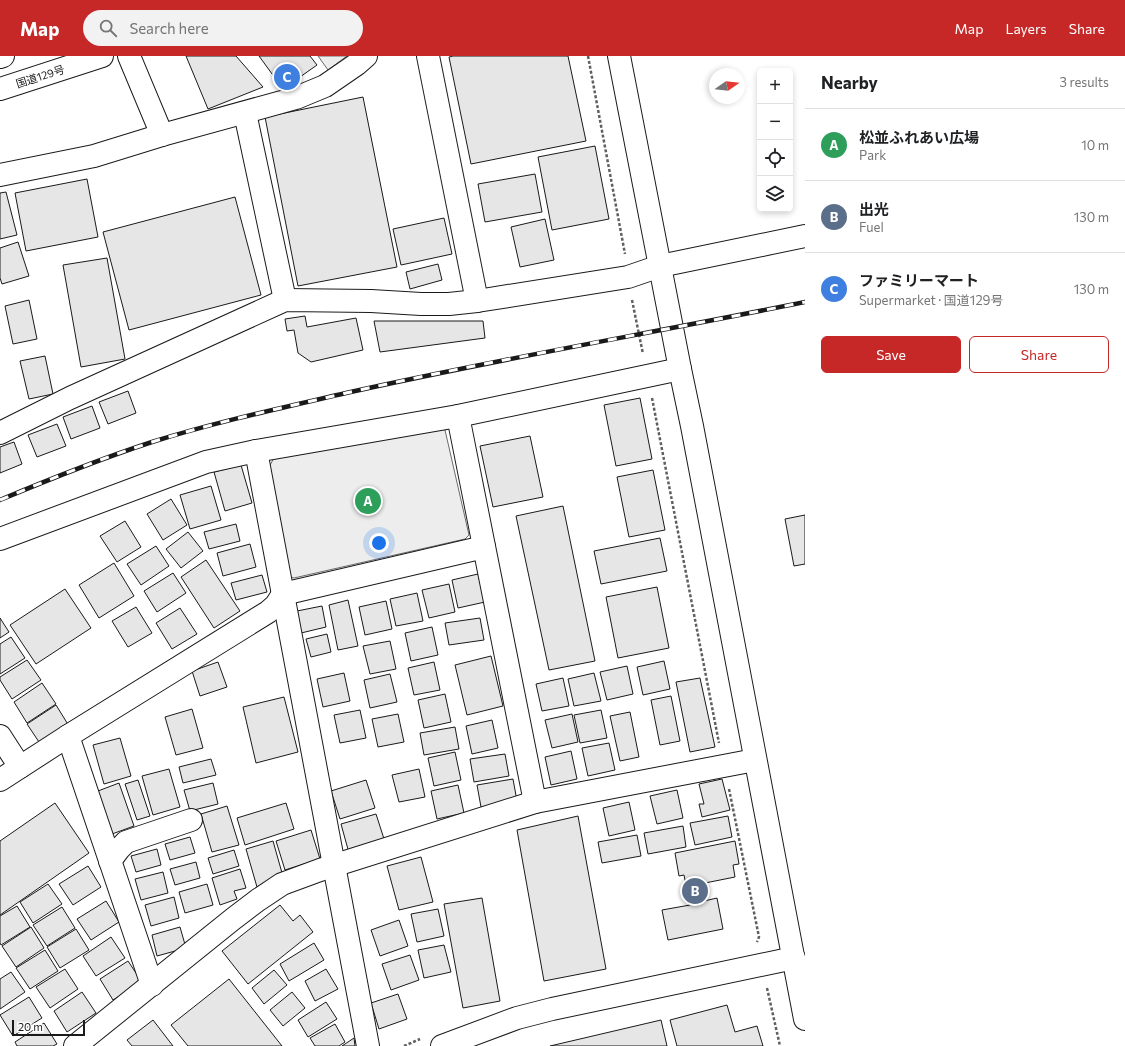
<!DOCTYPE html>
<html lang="en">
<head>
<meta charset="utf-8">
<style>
  :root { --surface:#fff; --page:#f2f2f2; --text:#202124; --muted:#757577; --line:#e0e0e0; --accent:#c62828 }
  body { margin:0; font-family:Commissioner,"Noto Sans JP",sans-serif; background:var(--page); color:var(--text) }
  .controls { position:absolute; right:12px; top:12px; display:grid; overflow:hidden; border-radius:6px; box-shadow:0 2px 6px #0003 }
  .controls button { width:36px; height:36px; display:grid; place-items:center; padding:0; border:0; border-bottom:1px solid var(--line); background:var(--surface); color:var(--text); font:20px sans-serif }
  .compass { position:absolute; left:709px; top:12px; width:36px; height:36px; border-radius:50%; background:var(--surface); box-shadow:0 2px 6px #0003; rotate:76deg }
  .scale { position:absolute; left:12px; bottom:10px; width:73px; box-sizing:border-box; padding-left:4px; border:2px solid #1a1a1a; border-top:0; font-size:11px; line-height:14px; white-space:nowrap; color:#1a1a1a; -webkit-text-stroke:3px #fff; paint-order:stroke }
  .you { position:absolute; left:379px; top:487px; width:14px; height:14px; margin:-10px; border:3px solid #fff; border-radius:50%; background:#1a73e8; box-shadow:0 0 0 6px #1a73e833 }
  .badge { display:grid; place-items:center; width:26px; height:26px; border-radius:50%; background:var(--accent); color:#fff; font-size:13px; font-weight:700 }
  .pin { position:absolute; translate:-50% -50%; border:2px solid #fff; box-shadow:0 1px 4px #0006 }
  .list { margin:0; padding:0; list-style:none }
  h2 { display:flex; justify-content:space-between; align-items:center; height:52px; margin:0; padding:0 16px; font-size:17px }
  h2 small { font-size:13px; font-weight:400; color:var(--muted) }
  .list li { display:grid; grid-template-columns:26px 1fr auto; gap:12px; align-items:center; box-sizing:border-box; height:72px; padding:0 16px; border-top:1px solid var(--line) }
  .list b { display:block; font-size:15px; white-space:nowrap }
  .list p { margin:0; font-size:13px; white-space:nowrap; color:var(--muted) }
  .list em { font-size:13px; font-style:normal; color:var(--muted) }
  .actions { display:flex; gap:8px; padding:12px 16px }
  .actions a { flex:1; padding:9px 0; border:1px solid var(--accent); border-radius:6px; text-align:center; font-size:14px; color:var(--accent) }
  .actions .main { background:var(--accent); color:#fff }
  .icon { flex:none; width:22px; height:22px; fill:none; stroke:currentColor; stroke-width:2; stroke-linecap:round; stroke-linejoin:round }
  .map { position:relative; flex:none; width:805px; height:990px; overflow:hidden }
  header { display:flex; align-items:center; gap:24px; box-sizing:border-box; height:56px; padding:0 20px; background:var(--accent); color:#fff }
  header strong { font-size:19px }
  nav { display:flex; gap:22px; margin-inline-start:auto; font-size:14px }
  .search { width:280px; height:36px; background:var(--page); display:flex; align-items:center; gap:10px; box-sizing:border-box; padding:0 14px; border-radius:22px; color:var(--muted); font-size:15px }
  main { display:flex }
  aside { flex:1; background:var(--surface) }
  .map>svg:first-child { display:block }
  .built { fill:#ededed; stroke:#6a6a6a }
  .building { fill:#e6e6e6; stroke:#1a1a1a }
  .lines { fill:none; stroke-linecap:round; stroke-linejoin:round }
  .minor-casing { stroke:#1a1a1a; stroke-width:24 }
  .highway-casing { stroke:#1a1a1a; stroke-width:24 }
  .path { stroke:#5f5f5f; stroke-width:2.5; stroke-dasharray:3 2; stroke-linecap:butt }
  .minor { stroke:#fff; stroke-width:22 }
  .highway { stroke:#fff; stroke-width:22 }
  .rail-casing { stroke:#1a1a1a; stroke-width:4.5 }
  .rail { stroke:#fff; stroke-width:3; stroke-dasharray:9; stroke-linecap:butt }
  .labels { text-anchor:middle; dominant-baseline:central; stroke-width:3; stroke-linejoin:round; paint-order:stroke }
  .street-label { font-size:11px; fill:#1a1a1a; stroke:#fff }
</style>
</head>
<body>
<header>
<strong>Map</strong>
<div class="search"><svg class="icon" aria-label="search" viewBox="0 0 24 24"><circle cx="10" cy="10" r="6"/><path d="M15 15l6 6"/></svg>Search here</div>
<nav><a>Map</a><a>Layers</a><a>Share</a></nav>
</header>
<main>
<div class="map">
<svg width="805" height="990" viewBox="0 0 805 990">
  <rect width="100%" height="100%" fill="#fff"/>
  <g class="built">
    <polygon points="318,0 347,0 328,14"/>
    <polygon points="438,371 445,374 469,479 465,483 294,522 289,521 269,411 274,402"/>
  </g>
  <g class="building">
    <polygon points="186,0 236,0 263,31 208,53"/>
    <polygon points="259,0 310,0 317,9 283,33"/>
    <polygon points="453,0 568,0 586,85 471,108 449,1"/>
    <polygon points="363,41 397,211 298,230 265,61"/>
    <polygon points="595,90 609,163 552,174 538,101"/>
    <polygon points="535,118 542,156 485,166 478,128"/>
    <polygon points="87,123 98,181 26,195 15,137"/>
    <polygon points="6,136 17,179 0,183 0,137"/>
    <polygon points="235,141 261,239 129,274 103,176"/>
    <polygon points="444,162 452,198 401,209 393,173"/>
    <polygon points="545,163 554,204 520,211 511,171"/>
    <polygon points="18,186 29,220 2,228 0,222 0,192"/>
    <polygon points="107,202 125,303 81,311 63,209"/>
    <polygon points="438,208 442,224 410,233 406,216"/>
    <polygon points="29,244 37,283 13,288 5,250"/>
    <polygon points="305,260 307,271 356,262 363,294 311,306 298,297 294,274 287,275 285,263"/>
    <polygon points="374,265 483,265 485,282 380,296"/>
    <polygon points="45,300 53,338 29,343 20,305"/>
    <polygon points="128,335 136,357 108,368 99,346"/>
    <polygon points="640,342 652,403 616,410 604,349"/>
    <polygon points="92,350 100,372 71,383 63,361"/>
    <polygon points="57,368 66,390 37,401 28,379"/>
    <polygon points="530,380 543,441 493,451 480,390"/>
    <polygon points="14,386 22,408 0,417 0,391"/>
    <polygon points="241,409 252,447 225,455 214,416"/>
    <polygon points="653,414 665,474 629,481 617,421"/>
    <polygon points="211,430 221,464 190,473 180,439"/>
    <polygon points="171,443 187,469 163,484 147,458"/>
    <polygon points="563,450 595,605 549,614 516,460"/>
    <polygon points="805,459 805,508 794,510 785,463"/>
    <polygon points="125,465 141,491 117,506 100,480"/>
    <polygon points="236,468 240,485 209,493 204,476"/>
    <polygon points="188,476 203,495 181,512 166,493"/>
    <polygon points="660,482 667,515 601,528 594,495"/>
    <polygon points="250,488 256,511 223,520 217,497"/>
    <polygon points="156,490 169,510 141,529 127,508"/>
    <polygon points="206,504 240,555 214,572 181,521"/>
    <polygon points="114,507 134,540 99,562 79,529"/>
    <polygon points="173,517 186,537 157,556 144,535"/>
    <polygon points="478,518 485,546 458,552 452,524"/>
    <polygon points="262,519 267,536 236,544 231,527"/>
    <polygon points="449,528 455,556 429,562 422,534"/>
    <polygon points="657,531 669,592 618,602 606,541"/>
    <polygon points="65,533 91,572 36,608 10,569"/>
    <polygon points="417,537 423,565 396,570 390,543"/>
    <polygon points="348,544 358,590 338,594 329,549"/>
    <polygon points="386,545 392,573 365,579 359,551"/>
    <polygon points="322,550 326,571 301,577 297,555"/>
    <polygon points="136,551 152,577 128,591 112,565"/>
    <polygon points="180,552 197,578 172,593 156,567"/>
    <polygon points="0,562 9,576 0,582"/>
    <polygon points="480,562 484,584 449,589 445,567"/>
    <polygon points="432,571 438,599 411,605 405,577"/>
    <polygon points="327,578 331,596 311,601 306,583"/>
    <polygon points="11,581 25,602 0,618 0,588"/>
    <polygon points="390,585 396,613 370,618 363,590"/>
    <polygon points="491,600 503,650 467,659 455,609"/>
    <polygon points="27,604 41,624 12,643 0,624 0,621"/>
    <polygon points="664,605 670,633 643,639 637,611"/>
    <polygon points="218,606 227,631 200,640 192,615"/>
    <polygon points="434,606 440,634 414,639 408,612"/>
    <polygon points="627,610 633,638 607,644 600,616"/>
    <polygon points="344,617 350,645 323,651 317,623"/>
    <polygon points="594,617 601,645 574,650 568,623"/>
    <polygon points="390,618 397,646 370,652 364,624"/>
    <polygon points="563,622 569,650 542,655 536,628"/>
    <polygon points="700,622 715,691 690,696 676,626"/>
    <polygon points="42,627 56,648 27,667 14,646"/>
    <polygon points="445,638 451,666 424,672 418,644"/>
    <polygon points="671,640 680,685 660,689 651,644"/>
    <polygon points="284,641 298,696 256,707 243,651"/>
    <polygon points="56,649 69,670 41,689 27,668"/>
    <polygon points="192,653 203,692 176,699 165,661"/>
    <polygon points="360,654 366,682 340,687 334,659"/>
    <polygon points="601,654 607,682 580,687 574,659"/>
    <polygon points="630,656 639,701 620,705 610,660"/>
    <polygon points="398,658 404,686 378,691 372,663"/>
    <polygon points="572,658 578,686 552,692 545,664"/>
    <polygon points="492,664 498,692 472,698 466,670"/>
    <polygon points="455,671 459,693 424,699 420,677"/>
    <polygon points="120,682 131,720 104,728 93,689"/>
    <polygon points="609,687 615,714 588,720 582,692"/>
    <polygon points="571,695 577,723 551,729 545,701"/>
    <polygon points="455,696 461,724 434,730 428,702"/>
    <polygon points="505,698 509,720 474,726 470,703"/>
    <polygon points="211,703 216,719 183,727 179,711"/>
    <polygon points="169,713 180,751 153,759 142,720"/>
    <polygon points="419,713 425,741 399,746 392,719"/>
    <polygon points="513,723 517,745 481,751 477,729"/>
    <polygon points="722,723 730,754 702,761 699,748 704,748 699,728"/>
    <polygon points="138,724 150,760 137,764 125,728"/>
    <polygon points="366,724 375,752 340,763 331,735"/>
    <polygon points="119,727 134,770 112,778 98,735"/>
    <polygon points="213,727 218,748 190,755 184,734"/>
    <polygon points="458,729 464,757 437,763 431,735"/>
    <polygon points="677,734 683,762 657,768 650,740"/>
    <polygon points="629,746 635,774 609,780 603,752"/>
    <polygon points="55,747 89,797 0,859 0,785"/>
    <polygon points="286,747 294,773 245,789 237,762"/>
    <polygon points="227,750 239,789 212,796 201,758"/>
    <polygon points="376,758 385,786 349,797 341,768"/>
    <polygon points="578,760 606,913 544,925 517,774"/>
    <polygon points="728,760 732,781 695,789 690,767"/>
    <polygon points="683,770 686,791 648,798 644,777"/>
    <polygon points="311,774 320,803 285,814 276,785"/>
    <polygon points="637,779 641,800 602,807 598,786"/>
    <polygon points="190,781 195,797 170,804 165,788"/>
    <polygon points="273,785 284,824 257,831 246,793"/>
    <polygon points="735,785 739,808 733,809 735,821 700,828 704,845 717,842 723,873 668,884 662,854 690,849 684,819 679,820 675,797"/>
    <polygon points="157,793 161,809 136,816 131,800"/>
    <polygon points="234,794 239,810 213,818 208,802"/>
    <polygon points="421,801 433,846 399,854 387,810"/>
    <polygon points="196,806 200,822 175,829 170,813"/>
    <polygon points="88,810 101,831 73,849 59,828"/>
    <polygon points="240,813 246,832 234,835 237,843 220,849 212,822"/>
    <polygon points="163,816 168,837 141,844 135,823"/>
    <polygon points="48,828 62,848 33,867 20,846"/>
    <polygon points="207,828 213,849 185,857 179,836"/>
    <polygon points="174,841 179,862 151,870 145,849"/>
    <polygon points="482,842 500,945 463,952 444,848"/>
    <polygon points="106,845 119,866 91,884 77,863"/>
    <polygon points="280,849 293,865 300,859 313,876 248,928 222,895"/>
    <polygon points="17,850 30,871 1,889 0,887 0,860"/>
    <polygon points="62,851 75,872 47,890 33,869"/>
    <polygon points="438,853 444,880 417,886 411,858"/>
    <polygon points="399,864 408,890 380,900 371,874"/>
    <polygon points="31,871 44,892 16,911 2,890"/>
    <polygon points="180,871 186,892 157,900 152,879"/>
    <polygon points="76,873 89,894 60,912 47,891"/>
    <polygon points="111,881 125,902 96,920 83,900"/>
    <polygon points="314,887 324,904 289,925 280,908"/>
    <polygon points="444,889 451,916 424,922 418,894"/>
    <polygon points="45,894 58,915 30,933 16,912"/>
    <polygon points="410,899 419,924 391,934 382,908"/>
    <polygon points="128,905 142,926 113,944 100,923"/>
    <polygon points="65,913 78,933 50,952 36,931"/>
    <polygon points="326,913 338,933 315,945 305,925"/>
    <polygon points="274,914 287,929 264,948 252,932"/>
    <polygon points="11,916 25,936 0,953 0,923"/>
    <polygon points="229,923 282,990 188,990 171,969"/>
    <polygon points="82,936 96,957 67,976 54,955"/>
    <polygon points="292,936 305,952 283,970 270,954"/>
    <polygon points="398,938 407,963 379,973 371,947"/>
    <polygon points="29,941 42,962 13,980 0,959"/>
    <polygon points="326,946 337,963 308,981 298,964"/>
    <polygon points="727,949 735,976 757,970 763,990 677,990 670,964"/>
    <polygon points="153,964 173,990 132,990 127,984"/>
    <polygon points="661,964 667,990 550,990"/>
    <polygon points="44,967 57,988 53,990 17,990 15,986"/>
    <polygon points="335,968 345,986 339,990 315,990 310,982"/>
    <polygon points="354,982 355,990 342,990"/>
  </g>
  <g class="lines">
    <g class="minor-casing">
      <g id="minor">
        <polyline points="129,0 162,79"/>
        <polyline points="428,0 477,245"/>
        <polyline points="619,0 680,313 692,370 805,963"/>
        <polyline points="245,57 285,244"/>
        <polyline points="0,119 94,100 162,79 296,42 325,30 357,8 366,0"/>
        <polyline points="458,360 535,746"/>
        <polyline points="0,377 70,342 285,244 371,245 421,248 449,248 477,245 628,221 660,210 805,180"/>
        <polyline points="256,395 368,990"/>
        <polyline points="0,483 206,406 256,395 458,360 680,313"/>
        <polyline points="0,680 20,711"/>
        <polyline points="68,680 152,929"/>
        <polyline points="0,724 68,680 268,556 276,549 283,538 484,491"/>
        <polyline points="110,805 119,793 126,786 191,764"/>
        <polyline points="75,990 233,863 258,844 282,828 320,814 535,746 755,704"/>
        <polyline points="442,990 517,962 552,953 794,902"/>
      </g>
    </g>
    <g class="highway-casing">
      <g id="highway">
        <polyline points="0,1 3,0"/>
        <polyline points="0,33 102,0"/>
      </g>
    </g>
    <g class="path">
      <polyline points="588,0 625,198"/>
      <polyline points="632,244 643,298"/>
      <polyline points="652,342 719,687"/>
      <polyline points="729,733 759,881 757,886"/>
      <polyline points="767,932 780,990"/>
      <polyline points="404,990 420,983"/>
    </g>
    <use href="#minor" class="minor"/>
    <use href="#highway" class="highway"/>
    <g class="rail-casing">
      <path id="rail" d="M0,444c50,-21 100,-41 152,-58 64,-20 129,-34 194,-49 152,-34 306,-60 459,-91"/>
    </g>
    <use href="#rail" class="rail"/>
  </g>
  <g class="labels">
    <g class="street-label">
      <text transform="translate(40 20) rotate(-18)">国道129号</text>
    </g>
  </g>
</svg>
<div class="controls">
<button>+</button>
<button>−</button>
<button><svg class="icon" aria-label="locate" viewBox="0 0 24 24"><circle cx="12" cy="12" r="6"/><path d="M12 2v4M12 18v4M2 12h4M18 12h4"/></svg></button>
<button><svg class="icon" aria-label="layers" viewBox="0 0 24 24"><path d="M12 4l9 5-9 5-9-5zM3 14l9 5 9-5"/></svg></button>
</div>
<svg class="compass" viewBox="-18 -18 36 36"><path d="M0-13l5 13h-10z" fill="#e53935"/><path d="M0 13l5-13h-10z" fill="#757577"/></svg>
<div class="scale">20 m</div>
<div class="you"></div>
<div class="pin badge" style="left:368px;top:445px;background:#2e9e5b">A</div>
<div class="pin badge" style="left:695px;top:835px;background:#5c6f8a">B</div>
<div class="pin badge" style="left:287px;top:21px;background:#3f7fe0">C</div>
</div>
<aside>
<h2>Nearby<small>3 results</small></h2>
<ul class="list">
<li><span class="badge" style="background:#2e9e5b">A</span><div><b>松並ふれあい広場</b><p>Park</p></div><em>10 m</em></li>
<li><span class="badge" style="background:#5c6f8a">B</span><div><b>出光</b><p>Fuel</p></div><em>130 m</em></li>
<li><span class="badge" style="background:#3f7fe0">C</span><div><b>ファミリーマート</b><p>Supermarket · 国道129号</p></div><em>130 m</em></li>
</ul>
<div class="actions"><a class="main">Save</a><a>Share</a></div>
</aside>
</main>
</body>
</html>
